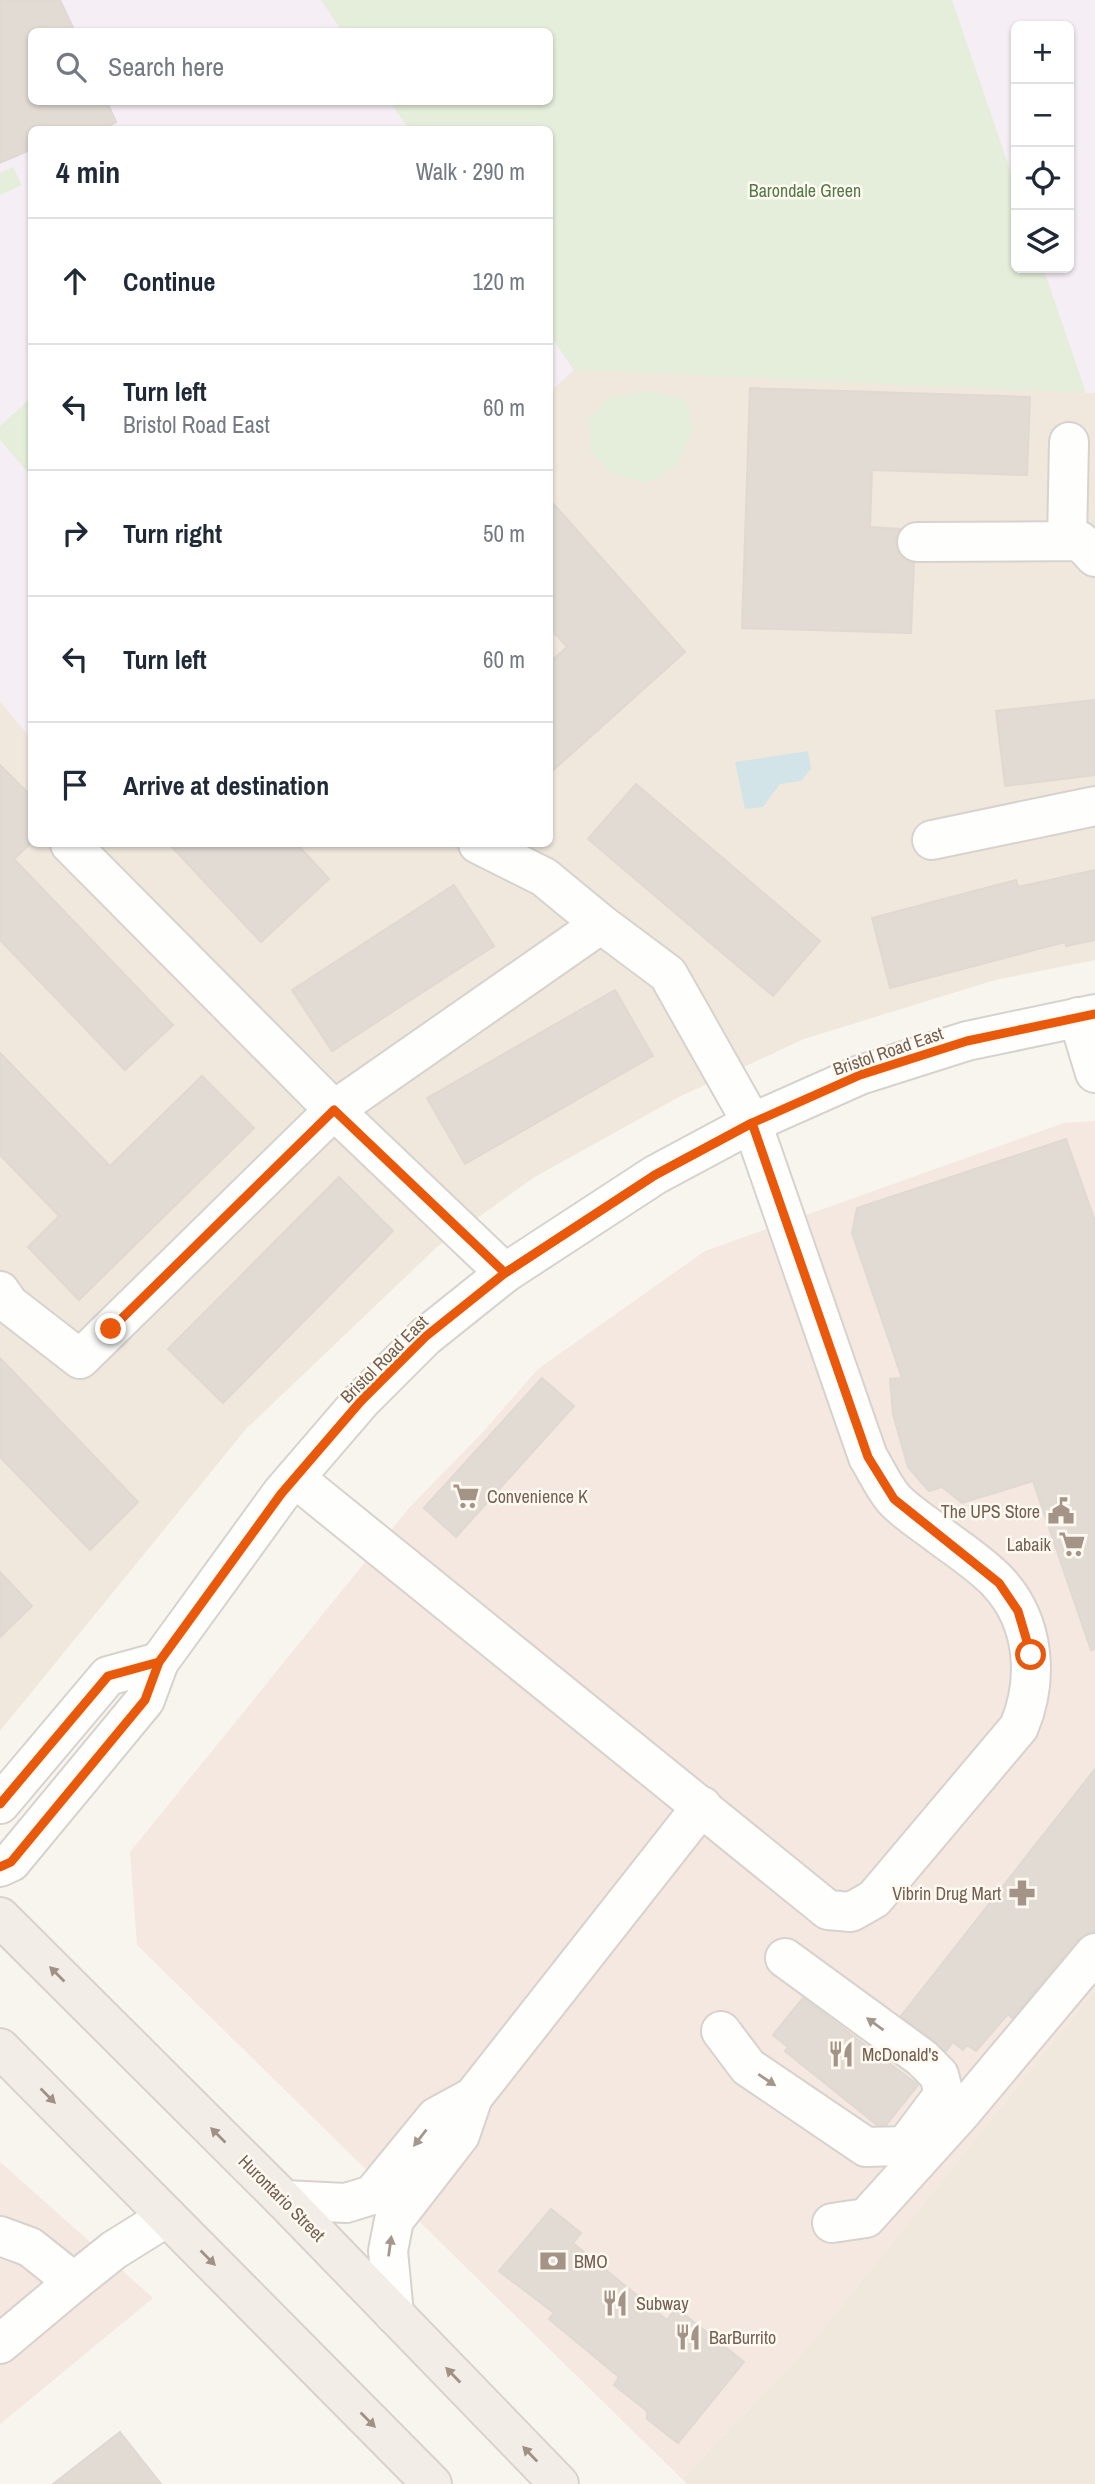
<!DOCTYPE html>
<html lang="en">
<head>
<meta charset="utf-8">
<style>
  :root { --surface:#fff; --page:#f2f2f3; --text:#1f2937; --muted:#747a83; --line:#e0e1e3 }
  body { margin:0; font-family:"Archivo Narrow",sans-serif; background:var(--page); color:var(--text) }
  .controls { position:absolute; right:21px; top:21px; display:grid; overflow:hidden; border-radius:10px; box-shadow:0 2px 5px #0004 }
  .controls button { width:63px; height:63px; display:grid; place-items:center; padding:0; border:0; border-bottom:2px solid var(--line); background:var(--surface); color:var(--text); font:35px sans-serif }
  .stop { position:absolute; width:21px; height:21px; margin:-16px; border:5px solid #ea580c; border-radius:50%; background:#fff }
  .stop.end { background:#ea580c; border-color:#fff; box-shadow:0 2px 7px #0008 }
  .list { margin:0; padding:0; list-style:none }
  h2 { display:flex; justify-content:space-between; align-items:center; height:91px; margin:0; padding:0 28px; font-size:30px }
  h2 small { font-size:23px; font-weight:400; color:var(--muted) }
  .list li { display:grid; grid-template-columns:46px 1fr auto; gap:21px; align-items:center; box-sizing:border-box; height:126px; padding:0 28px; border-top:2px solid var(--line) }
  .list b { display:block; font-size:26px; white-space:nowrap }
  .list p { margin:0; font-size:23px; white-space:nowrap; color:var(--muted) }
  .list em { font-size:23px; font-style:normal; color:var(--muted) }
  .icon { flex:none; width:38px; height:38px; fill:none; stroke:currentColor; stroke-width:2; stroke-linecap:round; stroke-linejoin:round }
  .map { position:relative; flex:none; width:1095px; height:2484px; overflow:hidden }
  .search { position:absolute; background:var(--surface); box-shadow:0 2px 5px #0004; left:28px; top:28px; width:525px; height:77px; display:flex; align-items:center; gap:18px; box-sizing:border-box; padding:0 24px; border-radius:10px; color:var(--muted); font-size:26px }
  .panel { position:absolute; background:var(--surface); box-shadow:0 2px 5px #0004; left:28px; top:126px; width:525px; height:721px; border-radius:10px }
  .map>svg:first-child { display:block }
  .residential { fill:#f0e8dd; fill-rule:evenodd }
  .commercial { fill:#f4e8e0 }
  .education { fill:#f5eef4 }
  .green { fill:#e5eeda }
  .water { fill:#d2e4e7 }
  .building { fill:#e2dbd4; stroke:#e0d9d1; stroke-width:2 }
  .lines { fill:none; stroke-linecap:round; stroke-linejoin:round }
  .minor-casing { stroke:#d7d2cd; stroke-width:42 }
  .major-casing { stroke:#d9d2cc; stroke-width:42 }
  .minor { stroke:#fefefc; stroke-width:38 }
  .major { stroke:#f2eee7; stroke-width:38 }
  .cycleway-casing { stroke:#fefaf2; stroke-width:13 }
  .cycleway { stroke:#e8590c; stroke-width:9 }
  .oneway { fill:#a19185 }
  .oneway2 { fill:#a5978c }
  .route { stroke:#ea580c; stroke-width:9 }
  .labels { text-anchor:middle; dominant-baseline:central; stroke-width:5; stroke-linejoin:round; paint-order:stroke }
  .park-label { font-size:18px; fill:#547949; stroke:#fefaf2 }
  .street-label { font-size:18px; fill:#755f50; stroke:#fefaf2 }
  .poi-label { font-size:18px; fill:#755f50; stroke:#fefaf2; text-anchor:start }
</style>
</head>
<body>
<div class="map">
<svg width="1095" height="2484" viewBox="0 0 1095 2484">
  <rect width="100%" height="100%" fill="#f8f5ee"/>
  <g class="residential">
    <path d="M0,0h1095v960l-100,20 -191,59 -127,59 -144,80 -95,68 -192,183 -246,302zM1016,26h53v242h-53zM32,32h518v70h-518zM32,130h518v714h-518z"/>
    <polygon points="1095,1990 1095,2484 687,2484 682,2479 812,2343"/>
  </g>
  <g class="commercial">
    <polygon points="1095,1121 1095,1990 812,2343 682,2479 137,1945 130,1852 409,1508 482,1433 538,1369 705,1251 1064,1123"/>
    <polygon points="0,2162 153,2298 0,2424"/>
  </g>
  <g class="education">
    <polygon points="0,0 321,0 342,31 32,32 32,102 390,102 409,129 32,130 31,739 0,701"/>
    <polygon points="952,0 1095,0 1095,393 1086,393 1043,268 1069,268 1069,26 1016,26 1016,188"/>
    <polygon points="550,335 574,370 550,392"/>
  </g>
  <g class="green">
    <polygon points="321,0 952,0 1016,188 1016,268 1043,268 1086,393 574,370 550,335 550,130 409,129 390,102 550,102 550,32 342,31"/>
    <polygon points="13,167 22,185 0,195 0,173"/>
    <polygon points="648,391 685,399 694,428 678,465 648,483 614,475 591,453 588,419 608,398"/>
    <polygon points="31,398 31,476 0,440 0,426"/>
  </g>
  <polygon class="water" points="808,751 811,769 801,781 780,784 763,807 745,809 735,762"/>
  <g class="building">
    <polygon points="0,0 60,0 75,32 32,32 32,102 107,102 116,122 101,130 32,130 32,149 0,163"/>
    <polygon points="750,388 1030,397 1027,475 872,470 870,527 900,529 895,541 898,552 914,563 911,633 742,628"/>
    <polygon points="550,500 685,652 550,773 550,662 567,647 550,628"/>
    <polygon points="1095,700 1095,775 1005,786 996,711"/>
    <polygon points="0,765 32,797 32,842 14,859 173,1025 125,1070 0,940"/>
    <polygon points="636,784 820,941 773,996 588,839"/>
    <polygon points="169,844 297,844 329,879 261,942"/>
    <polygon points="1095,870 1095,940 1066,946 1065,942 890,988 872,918 1016,880 1018,887"/>
    <polygon points="454,885 494,946 332,1051 292,990"/>
    <polygon points="615,990 653,1056 465,1164 427,1098"/>
    <polygon points="0,1053 110,1166 202,1076 254,1128 79,1300 28,1247 59,1216 0,1155"/>
    <polygon points="1066,1139 1095,1221 1095,1649 1091,1650 1033,1481 962,1503 942,1487 929,1491 908,1467 893,1414 890,1379 902,1378 852,1233 857,1208"/>
    <polygon points="339,1177 393,1231 223,1403 168,1349"/>
    <polygon points="0,1358 138,1502 90,1550 0,1457"/>
    <polygon points="542,1378 574,1406 456,1537 424,1508"/>
    <polygon points="0,1572 32,1606 0,1637"/>
    <polygon points="1095,1769 1095,1932 1078,1939 1012,2018 1008,2014 976,2051 967,2045 963,2050 953,2042 946,2051 901,2016"/>
    <polygon points="803,1998 918,2085 886,2125 877,2125 785,2051 788,2047 773,2035"/>
    <polygon points="551,2209 581,2233 573,2243 667,2320 676,2308 744,2362 678,2443 647,2419 647,2411 614,2385 619,2377 549,2319 554,2313 499,2271"/>
    <polygon points="120,2432 161,2484 53,2484"/>
  </g>
  <g class="lines">
    <g class="minor-casing">
      <g id="minor">
        <polyline points="1067,541 1069,442"/>
        <polyline points="917,542 1080,541 1095,557"/>
        <polyline points="932,840 1095,806"/>
        <polyline points="70,844 334,1110 505,1273"/>
        <polyline points="478,844 544,877 601,924"/>
        <polyline points="1078,1017 1095,1073"/>
        <path d="M0,1291l9,13 71,55 254,-249 267,-186 67,50 84,149 116,334c8,13 15,29 25,41 12,14 31,25 46,37 20,15 42,29 59,47 37,40 41,97 21,145l-145,172 -23,13 -23,-2 -533,-432"/>
        <polyline points="0,1804 108,1676 159,1662"/>
        <polyline points="0,1867 11,1862 145,1700 159,1662 281,1494 361,1401 425,1337 505,1273 655,1175 752,1123 860,1075 967,1041 1095,1014"/>
        <polyline points="721,2031 748,2067 866,2147 905,2146 944,2094 939,2075 922,2058 785,1958"/>
        <polyline points="284,2200 346,2203 372,2195 436,2117 473,2097"/>
        <polyline points="832,2223 866,2218 960,2114 1095,1953"/>
        <polyline points="0,2236 30,2247 74,2282 114,2250 167,2217"/>
        <polyline points="394,2314 388,2251 394,2220 460,2135 473,2097 702,1806"/>
        <polyline points="0,2344 74,2282"/>
      </g>
    </g>
    <g class="major-casing">
      <g id="major">
        <polyline points="0,1917 284,2200 559,2484"/>
        <polyline points="0,2048 432,2484"/>
      </g>
    </g>
    <use href="#minor" class="minor"/>
    <use href="#major" class="major"/>
    <g class="cycleway-casing">
      <g id="cycleway">
        <polyline points="0,1804 108,1676 159,1662"/>
        <polyline points="0,1867 11,1862 145,1700 159,1662 281,1494 361,1401 425,1337 505,1273 655,1175 752,1123 860,1075 967,1041 1095,1014"/>
      </g>
    </g>
    <use href="#cycleway" class="cycleway"/>
  </g>
  <defs><path id="oneway-solid" d="M-6-.8H1V-3.2L6.5 0L1 3.2V.8H-6Z" transform="scale(1.75)"/></defs>
  <g class="oneway">
    <use href="#oneway-solid" transform="translate(57 1974) rotate(-135)"/>
    <use href="#oneway-solid" transform="translate(48 2096) rotate(45)"/>
    <use href="#oneway-solid" transform="translate(218 2135) rotate(-135)"/>
    <use href="#oneway-solid" transform="translate(208 2258) rotate(45)"/>
    <use href="#oneway-solid" transform="translate(453 2375) rotate(-134)"/>
    <use href="#oneway-solid" transform="translate(368 2420) rotate(45)"/>
    <use href="#oneway-solid" transform="translate(530 2454) rotate(-134)"/>
  </g>
  <g class="oneway2">
    <use href="#oneway-solid" transform="translate(875 2024) rotate(-144)"/>
    <use href="#oneway-solid" transform="translate(767 2080) rotate(34)"/>
    <use href="#oneway-solid" transform="translate(420 2138) rotate(128)"/>
    <use href="#oneway-solid" transform="translate(390 2246) rotate(-82)"/>
  </g>
  <g class="lines">
    <polyline class="route" points="111,1329 334,1110 505,1273 655,1175 752,1123 868,1457 894,1499 999,1583 1018,1611 1031,1655"/>
  </g>
  <defs>
    <g id="supermarket-bare" transform="scale(2.1)"><path d="M-6-5.5h2.5l.6 2H6L4.5 2H-2.5L-4.4-4H-6ZM-1.5 3.2a1.3 1.3 0 1 0 .1 0ZM3 3.2a1.3 1.3 0 1 0 .1 0Z" fill="#a39487" stroke="#fefaf2" stroke-width="2.5" paint-order="stroke"/></g>
    <g id="civic-bare" transform="scale(2.1)"><path d="M-.6-6.5H3V-4.5H.6V-3L4-1V1h2V6H-6V1h2V-1L-.6-3ZM-1.2 2.5V6h2.4V2.5Z" fill="#a39487" stroke="#fefaf2" stroke-width="2.5" paint-order="stroke"/></g>
    <g id="pharmacy-bare" transform="scale(2.1)"><path d="M-2-6h4v4h4v4h-4v4h-4v-4h-4v-4h4Z" fill="#a39487" stroke="#fefaf2" stroke-width="2.5" paint-order="stroke"/></g>
    <g id="restaurant-bare" transform="scale(2.1)"><path d="M-5-6h1v4h1v-4h1v4h1v-4h1v5L-1.5 .5V6h-2V.5L-5-1ZM5-6V6H3V1.5H1.5Q1.5-4 5-6Z" fill="#a39487" stroke="#fefaf2" stroke-width="2.5" paint-order="stroke"/></g>
    <g id="bank-bare" transform="scale(2.1)"><path d="M-6-4H6V4H-6ZM0-2.3a2.3 2.3 0 1 0 0 4.6a2.3 2.3 0 1 0 0-4.6Z" fill="#a39487" stroke="#fefaf2" stroke-width="2.5" paint-order="stroke"/></g>
  </defs>
  <g fill-rule="evenodd">
    <use href="#supermarket-bare" x="466" y="1496"/>
    <use href="#civic-bare" x="1061" y="1511"/>
    <use href="#supermarket-bare" x="1072" y="1544"/>
    <use href="#pharmacy-bare" x="1022" y="1893"/>
    <use href="#restaurant-bare" x="841" y="2054"/>
    <use href="#bank-bare" x="553" y="2261"/>
    <use href="#restaurant-bare" x="615" y="2303"/>
    <use href="#restaurant-bare" x="688" y="2337"/>
  </g>
  <g class="labels">
    <g class="park-label">
      <text x="805" y="190">Barondale Green</text>
    </g>
    <g class="street-label">
      <text transform="translate(888 1051) rotate(-19)">Bristol Road East</text>
      <text transform="translate(384 1359) rotate(-45)">Bristol Road East</text>
      <text transform="translate(282 2198) rotate(45)">Hurontario Street</text>
    </g>
    <g class="poi-label">
      <text x="487" y="1496">Convenience K</text>
      <text x="1040" y="1511" text-anchor="end">The UPS Store</text>
      <text x="1051" y="1544" text-anchor="end">Labaik</text>
      <text x="1001" y="1893" text-anchor="end">Vibrin Drug Mart</text>
      <text x="862" y="2054">McDonald's</text>
      <text x="574" y="2261">BMO</text>
      <text x="636" y="2303">Subway</text>
      <text x="709" y="2337">BarBurrito</text>
    </g>
  </g>
</svg>
<div class="controls">
<button>+</button>
<button>−</button>
<button><svg class="icon" aria-label="locate" viewBox="0 0 24 24"><circle cx="12" cy="12" r="6"/><path d="M12 2v4M12 18v4M2 12h4M18 12h4"/></svg></button>
<button><svg class="icon" aria-label="layers" viewBox="0 0 24 24"><path d="M12 4l9 5-9 5-9-5zM3 14l9 5 9-5"/></svg></button>
</div>
<div class="stop" style="left:1031px;top:1655px"></div>
<div class="stop end" style="left:111px;top:1329px"></div>
<div class="search"><svg class="icon" aria-label="search" viewBox="0 0 24 24"><circle cx="10" cy="10" r="6"/><path d="M15 15l6 6"/></svg>Search here</div>
<section class="panel">
<h2>4 min<small>Walk · 290 m</small></h2>
<ul class="list">
<li><svg class="icon" aria-label="ahead" viewBox="0 0 24 24"><path d="M12 20V5M6 11l6-6 6 6"/></svg><div><b>Continue</b></div><em>120 m</em></li>
<li><svg class="icon" aria-label="left" viewBox="0 0 24 24"><path d="M17 20v-9H6M10 6l-5 5 5 5"/></svg><div><b>Turn left</b><p>Bristol Road East</p></div><em>60 m</em></li>
<li><svg class="icon" aria-label="right" viewBox="0 0 24 24"><path d="M7 20v-9h11M14 6l5 5-5 5"/></svg><div><b>Turn right</b></div><em>50 m</em></li>
<li><svg class="icon" aria-label="left" viewBox="0 0 24 24"><path d="M17 20v-9H6M10 6l-5 5 5 5"/></svg><div><b>Turn left</b></div><em>60 m</em></li>
<li><svg class="icon" aria-label="arrive" viewBox="0 0 24 24"><path d="M6 21V4h12l-3 4 3 4H6"/></svg><div><b>Arrive at destination</b></div></li>
</ul>
</section>
</div>
</body>
</html>
